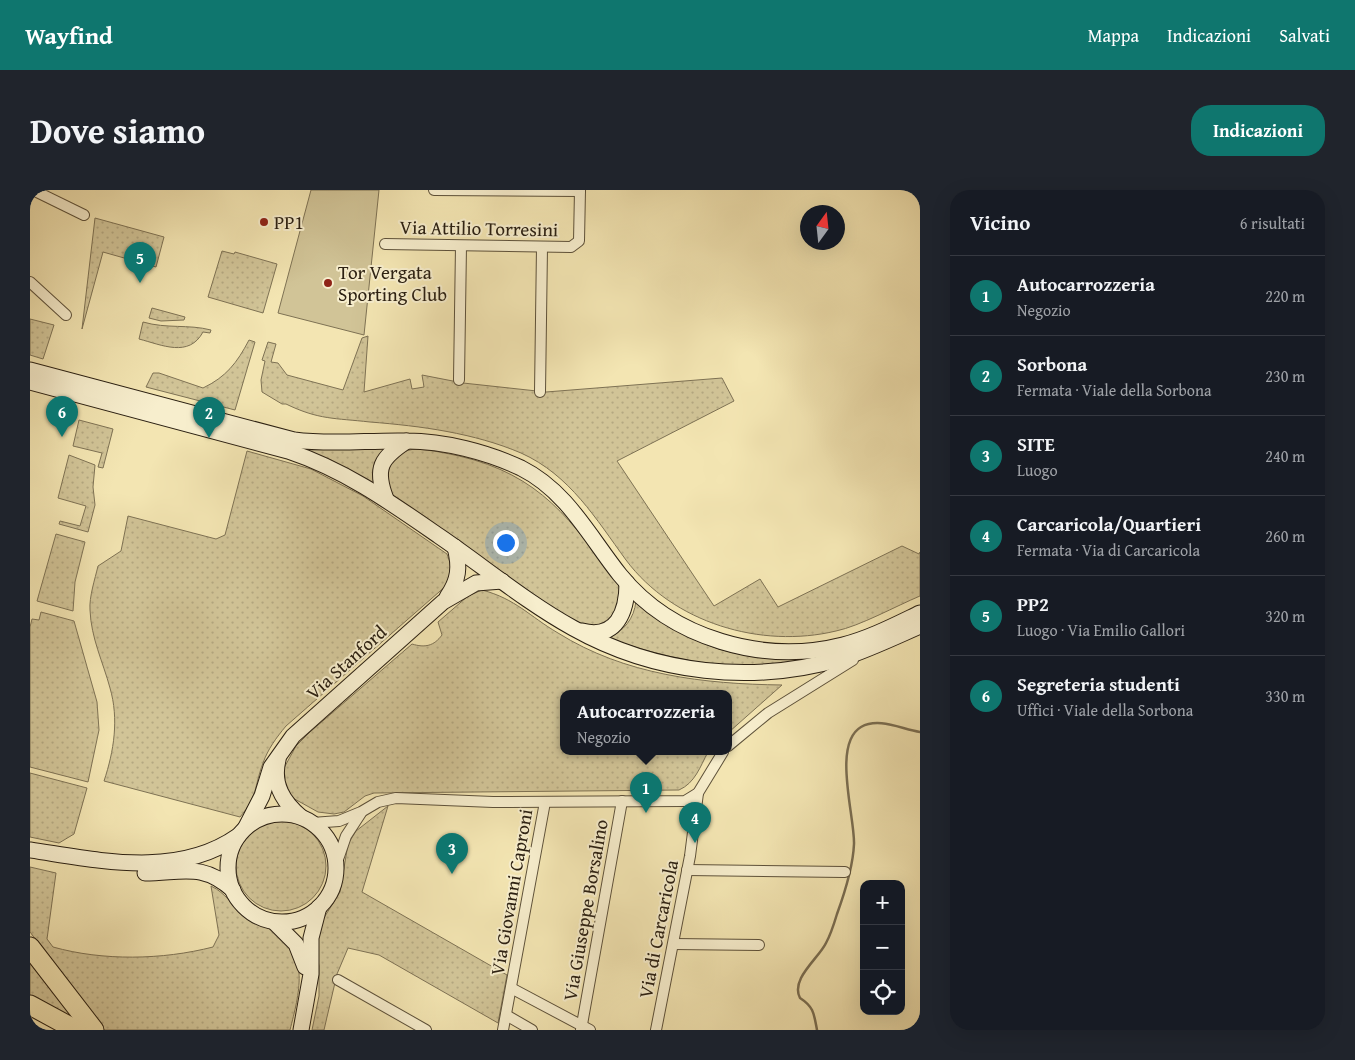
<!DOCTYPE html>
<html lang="it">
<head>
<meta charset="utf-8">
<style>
  :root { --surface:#171b24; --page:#20242c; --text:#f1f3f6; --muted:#9ea1a6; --line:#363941; --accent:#0f766e }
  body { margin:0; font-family:"Gentium Book Plus",serif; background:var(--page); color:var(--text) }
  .controls { position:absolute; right:15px; bottom:15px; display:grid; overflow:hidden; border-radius:10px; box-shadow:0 5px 20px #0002 }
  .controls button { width:45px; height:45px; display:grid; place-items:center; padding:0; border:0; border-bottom:1px solid var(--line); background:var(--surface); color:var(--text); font:25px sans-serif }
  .compass { position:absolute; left:770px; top:15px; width:45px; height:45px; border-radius:50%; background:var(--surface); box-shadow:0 5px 20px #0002; rotate:15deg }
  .you { position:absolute; left:475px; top:352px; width:18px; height:18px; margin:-12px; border:4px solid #fff; border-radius:50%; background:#1a73e8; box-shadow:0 0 0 8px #1a73e833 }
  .badge { display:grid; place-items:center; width:32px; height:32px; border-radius:50%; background:var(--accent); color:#fff; font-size:16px; font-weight:700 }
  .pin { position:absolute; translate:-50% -41px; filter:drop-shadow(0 1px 2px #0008) }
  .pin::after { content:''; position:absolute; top:26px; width:18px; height:15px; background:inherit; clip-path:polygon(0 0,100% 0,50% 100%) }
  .popup { position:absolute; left:530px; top:500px; width:172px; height:65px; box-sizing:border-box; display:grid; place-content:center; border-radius:10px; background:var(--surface); filter:drop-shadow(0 1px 4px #0005); font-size:16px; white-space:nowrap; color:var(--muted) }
  .popup b { font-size:19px; color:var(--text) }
  .popup::after { content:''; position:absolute; left:50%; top:100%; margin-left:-10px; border:10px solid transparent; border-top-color:var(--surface) }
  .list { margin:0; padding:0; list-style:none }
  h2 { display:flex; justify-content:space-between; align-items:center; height:65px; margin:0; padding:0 20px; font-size:21px }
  h2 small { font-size:16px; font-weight:400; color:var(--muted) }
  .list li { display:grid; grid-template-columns:32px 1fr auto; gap:15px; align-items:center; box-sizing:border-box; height:80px; padding:0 20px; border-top:1px solid var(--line) }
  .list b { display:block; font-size:19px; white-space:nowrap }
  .list p { margin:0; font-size:16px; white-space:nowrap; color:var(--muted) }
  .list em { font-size:16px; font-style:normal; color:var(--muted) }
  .icon { flex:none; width:28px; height:28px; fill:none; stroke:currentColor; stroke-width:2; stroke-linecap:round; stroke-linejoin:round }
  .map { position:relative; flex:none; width:890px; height:840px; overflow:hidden; border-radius:20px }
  header { display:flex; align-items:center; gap:30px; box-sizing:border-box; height:70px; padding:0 25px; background:var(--accent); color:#fff }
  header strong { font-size:24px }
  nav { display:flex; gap:28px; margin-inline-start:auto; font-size:18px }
  .intro { display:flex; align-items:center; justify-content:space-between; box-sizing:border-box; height:120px; padding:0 30px }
  h1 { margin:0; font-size:35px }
  .button { padding:12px 22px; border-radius:20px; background:var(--accent); color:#fff; font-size:18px; font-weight:700 }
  main { display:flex; gap:30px; padding:0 30px }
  aside { flex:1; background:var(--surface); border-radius:20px; box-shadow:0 5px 20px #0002 }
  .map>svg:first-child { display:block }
  .grass { fill:url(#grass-dots); stroke:#7e7254 }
  .pitch { fill:#d1c497; stroke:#7e7254 }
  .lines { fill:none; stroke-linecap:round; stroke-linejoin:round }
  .stream { stroke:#7a6e52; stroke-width:2.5 }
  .street-casing { stroke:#5d513a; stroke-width:12 }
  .secondary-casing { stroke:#2b2012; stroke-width:17 }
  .highway-casing { stroke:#2b2012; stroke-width:21 }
  .street { stroke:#f7eecd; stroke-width:10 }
  .secondary { stroke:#f7eecd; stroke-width:15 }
  .highway { stroke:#f3e5b2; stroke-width:19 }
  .poi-dot { fill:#8f2418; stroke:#f7eecd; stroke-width:2 }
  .labels { text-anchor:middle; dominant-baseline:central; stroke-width:4; stroke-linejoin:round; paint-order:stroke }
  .poi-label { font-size:19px; fill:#2b2012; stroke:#f7eecd; text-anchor:start }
  .street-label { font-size:19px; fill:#2b2012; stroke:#f7eecd }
</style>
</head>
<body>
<header>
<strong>Wayfind</strong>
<nav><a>Mappa</a><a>Indicazioni</a><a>Salvati</a></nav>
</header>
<div class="intro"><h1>Dove siamo</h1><a class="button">Indicazioni</a></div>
<main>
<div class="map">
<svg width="890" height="840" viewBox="0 0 890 840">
  <defs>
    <pattern id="grass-dots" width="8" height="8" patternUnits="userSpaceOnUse" patternTransform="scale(1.25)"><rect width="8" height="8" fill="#d1c497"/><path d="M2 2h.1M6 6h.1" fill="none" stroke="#b4a881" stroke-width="1.8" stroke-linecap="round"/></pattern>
  </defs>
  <rect width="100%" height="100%" fill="#f3e5b2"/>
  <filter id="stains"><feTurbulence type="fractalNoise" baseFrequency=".004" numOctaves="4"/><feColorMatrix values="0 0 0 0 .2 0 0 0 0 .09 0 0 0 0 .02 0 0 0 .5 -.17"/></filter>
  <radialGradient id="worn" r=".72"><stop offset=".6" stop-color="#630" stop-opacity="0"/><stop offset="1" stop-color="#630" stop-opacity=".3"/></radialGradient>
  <g class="grass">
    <polygon points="65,28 134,47 126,77 73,62 52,139"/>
    <polygon points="192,61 204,64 205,62 247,74 233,123 178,107"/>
    <polygon points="122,118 155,127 154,130 131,131 119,128"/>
    <polygon points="0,129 24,135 13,169 0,165"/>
    <path d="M113,132c24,7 45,2 68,8l-1,3 -7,-1c-14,26 -41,13 -64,7z"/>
    <path d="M338,146l-4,56 46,-13 2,10 12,-2 -2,-12 41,8 83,9 176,-14 12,23 -117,60 97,145 46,-27 18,28 124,-61 17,8 1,-2v44c-24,10 -60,30 -84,35 -75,18 -163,-8 -210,-71 -30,-41 -56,-85 -105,-107 -47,-20 -100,-27 -151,-31 -35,-4 -51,-2 -84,-18h-4l-20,-12 -1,-12 4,-19 -3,-1 6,-18 8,2 -5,18 7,1 9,12 56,15 19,-52z"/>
    <path d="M219,150l6,2 -20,68 -89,-23 7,-14h6l44,15c23,-11 34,-25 46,-48z"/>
    <polygon points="49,230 83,239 73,278 68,277 72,263 43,256"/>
    <path d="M244,251l38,9 76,-3c-10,11 -19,23 -13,39z"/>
    <path d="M387,259c14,1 28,4 42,7 82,19 112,64 159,128l3,6 -1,19c-26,25 -33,19 -63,4l-163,-116c-14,-21 -4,-47 23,-48z"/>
    <path d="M217,261l64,18 52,27 84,58 5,14 -5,17 -161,141c-10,12 -18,23 -23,37 -9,24 -5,33 -23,54l-136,-36c10,-30 15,-62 6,-93 -7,-26 -19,-50 -20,-78 -1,-13 5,-31 8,-44l23,-15 7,-35 88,23 9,-4z"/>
    <polygon points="39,265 65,275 63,297 65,315 58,342 29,334 30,331 50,336 56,316 28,308"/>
    <polygon points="26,344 55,352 45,392 43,421 7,411"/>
    <path d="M452,400c34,9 47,26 76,43 67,42 146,51 224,52l-53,47 -1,-38h-164v58h144c-8,15 -13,31 -29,38l-305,3 -9,3 -21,16 -10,2 -16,-2 -27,-15 -7,-14v-15l12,-22 14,-14 102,-88c13,4 22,2 30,-9l-4,-13 30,-26z"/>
    <path d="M606,411c25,20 52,38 83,48 32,10 68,8 100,8 -18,3 -38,9 -57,9 -54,2 -103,-10 -154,-28 16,-7 26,-19 28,-37z"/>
    <polygon points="11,422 44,431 67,512 69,540 58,592 0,577 0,437 2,429 9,430"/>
    <polygon points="0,583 57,598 44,644 29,653 0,647"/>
    <polygon points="358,616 332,702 477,785 468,833 349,765 318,758 307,784 294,840 282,840 289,806 289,776 285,754 292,731 310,702 318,654 326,641"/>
    <circle cx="251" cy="676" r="45"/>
    <path d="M0,677l26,6 -9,66 6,8c50,14 109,13 160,0l6,-12 -8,-49c15,7 21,20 34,30 8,6 19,8 28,13 38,25 26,65 17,101h-186l-74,-98z"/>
    <polygon points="0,773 43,828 0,806"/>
  </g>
  <polygon class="pitch" points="281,0 349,0 334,145 248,123"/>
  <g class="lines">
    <path class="stream" d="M787,840c-3,-16 -3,-23 -17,-32 -10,-19 19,-40 26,-55 5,-9 8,-19 11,-29 8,-22 16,-46 17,-70 1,-27 -22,-100 7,-117 18,-10 40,2 59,5"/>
    <g class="street-casing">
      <g id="street">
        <polyline points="3,0 54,25"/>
        <polyline points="404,0 550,1"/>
        <polyline points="355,54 541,57 549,51 550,0"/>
        <polyline points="0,92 36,125"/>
        <polyline points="429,190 431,56"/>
        <polyline points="510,202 512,57"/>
        <polyline points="698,556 738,523 823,470"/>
        <polyline points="282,633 309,631 331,622 348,612 366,608 463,612 655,611 668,603 693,562"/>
        <polyline points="305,678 316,646 331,623"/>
        <polyline points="657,680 815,682"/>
        <polyline points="644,754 729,755"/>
        <polyline points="308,790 396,840"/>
        <polyline points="481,798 560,840"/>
        <polyline points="476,825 502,840"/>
        <polyline points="473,840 515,612"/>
        <polyline points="551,840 592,611"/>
        <polyline points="626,840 660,666 668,603"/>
      </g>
    </g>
    <g class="secondary-casing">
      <g id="secondary">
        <path d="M0,180l264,70c38,5 75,0 113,1 37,0 80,11 114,27 46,23 68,68 99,107 52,64 144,90 223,70 27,-7 52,-20 77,-32"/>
        <path d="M0,192l258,69c57,19 102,51 151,85 44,30 87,66 134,92 82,46 180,57 270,30 27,-9 52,-21 77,-32"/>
        <path d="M356,309c-12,-31 -5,-41 21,-58"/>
        <path d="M417,407c12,-17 13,-30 8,-50"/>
        <path d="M552,441c35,9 45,-20 45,-48"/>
        <path d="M248,570c-6,24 5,42 23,57"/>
        <circle cx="252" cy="678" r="54"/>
        <polyline points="216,637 232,606 241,577 263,546 413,412 446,393 472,391"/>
        <path d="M0,660c68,10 147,29 208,-14"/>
        <path d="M115,683c37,0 57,-11 88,17"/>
        <polyline points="245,733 266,754 275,777"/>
        <polyline points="271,840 281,784 281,748 289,717"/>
      </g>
    </g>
    <g class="highway-casing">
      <g id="highway">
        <polyline points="0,757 64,840"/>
        <polyline points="0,815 46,840"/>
      </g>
    </g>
    <use href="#street" class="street"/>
    <use href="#secondary" class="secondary"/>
    <use href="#highway" class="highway"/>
  </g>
  <g class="poi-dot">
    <circle cx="234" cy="32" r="5"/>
    <circle cx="298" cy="93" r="5"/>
  </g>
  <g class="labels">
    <g class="poi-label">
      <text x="244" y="32">PP1</text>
      <text x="308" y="82">Tor Vergata<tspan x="308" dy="22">Sporting Club</tspan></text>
    </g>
    <g class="street-label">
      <text transform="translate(449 38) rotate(1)">Via Attilio Torresini</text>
      <text transform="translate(316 472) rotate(-42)">Via Stanford</text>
      <text transform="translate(481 702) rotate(-80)">Via Giovanni Caproni</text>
      <text transform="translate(555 720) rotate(-80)">Via Giuseppe Borsalino</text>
      <text transform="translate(628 739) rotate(-79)">Via di Carcaricola</text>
    </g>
  </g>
  <rect width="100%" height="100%" filter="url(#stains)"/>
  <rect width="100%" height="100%" fill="url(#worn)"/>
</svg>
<div class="controls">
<button>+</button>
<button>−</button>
<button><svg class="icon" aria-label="locate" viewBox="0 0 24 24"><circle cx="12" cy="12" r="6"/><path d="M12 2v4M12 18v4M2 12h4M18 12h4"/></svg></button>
</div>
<svg class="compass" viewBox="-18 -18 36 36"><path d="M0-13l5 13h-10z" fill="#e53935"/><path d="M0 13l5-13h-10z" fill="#9ea1a6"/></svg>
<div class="you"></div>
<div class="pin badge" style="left:616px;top:623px">1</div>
<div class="popup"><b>Autocarrozzeria</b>Negozio</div>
<div class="pin badge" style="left:179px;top:248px">2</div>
<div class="pin badge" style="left:422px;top:684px">3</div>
<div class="pin badge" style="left:665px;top:653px">4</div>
<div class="pin badge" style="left:110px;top:93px">5</div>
<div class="pin badge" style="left:32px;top:247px">6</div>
</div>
<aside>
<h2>Vicino<small>6 risultati</small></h2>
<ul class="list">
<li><span class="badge">1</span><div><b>Autocarrozzeria</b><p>Negozio</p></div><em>220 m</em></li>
<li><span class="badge">2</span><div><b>Sorbona</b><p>Fermata · Viale della Sorbona</p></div><em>230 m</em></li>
<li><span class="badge">3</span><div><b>SITE</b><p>Luogo</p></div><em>240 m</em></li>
<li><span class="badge">4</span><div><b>Carcaricola/Quartieri</b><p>Fermata · Via di Carcaricola</p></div><em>260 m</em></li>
<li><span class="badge">5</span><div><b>PP2</b><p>Luogo · Via Emilio Gallori</p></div><em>320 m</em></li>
<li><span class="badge">6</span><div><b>Segreteria studenti</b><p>Uffici · Viale della Sorbona</p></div><em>330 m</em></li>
</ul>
</aside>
</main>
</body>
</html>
